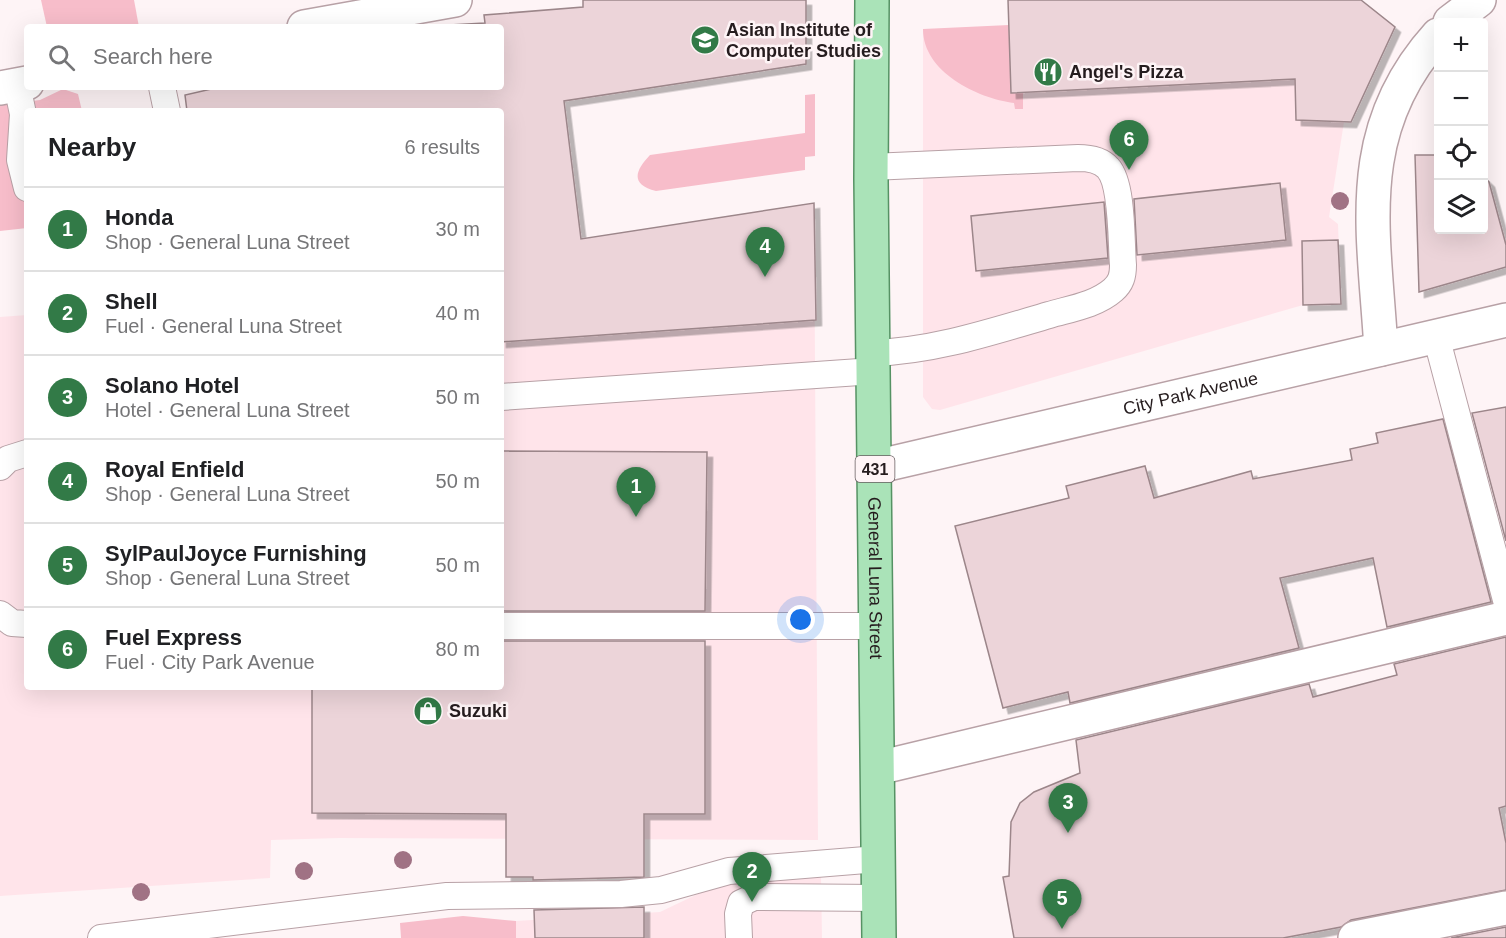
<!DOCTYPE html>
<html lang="en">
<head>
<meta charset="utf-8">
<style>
  :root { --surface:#fff; --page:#f2f2f2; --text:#202124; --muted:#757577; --line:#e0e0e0; --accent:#327a47 }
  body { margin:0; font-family:Helvetica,sans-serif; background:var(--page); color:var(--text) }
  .controls { position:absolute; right:18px; top:18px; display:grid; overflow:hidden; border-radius:6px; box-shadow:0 6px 24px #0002 }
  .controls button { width:54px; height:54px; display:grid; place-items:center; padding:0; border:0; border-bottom:2px solid var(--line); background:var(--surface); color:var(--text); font:30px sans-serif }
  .you { position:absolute; left:801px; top:620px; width:21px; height:21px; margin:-15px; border:4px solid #fff; border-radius:50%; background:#1a73e8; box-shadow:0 0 0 9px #1a73e833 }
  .badge { display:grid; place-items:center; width:39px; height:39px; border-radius:50%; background:var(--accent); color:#fff; font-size:20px; font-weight:700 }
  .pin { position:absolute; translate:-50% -50px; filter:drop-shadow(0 2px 3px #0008) }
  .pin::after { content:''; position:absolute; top:32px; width:21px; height:18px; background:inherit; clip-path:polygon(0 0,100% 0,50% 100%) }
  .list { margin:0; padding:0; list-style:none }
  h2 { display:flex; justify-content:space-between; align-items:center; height:78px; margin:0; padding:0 24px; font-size:26px }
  h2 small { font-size:20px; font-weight:400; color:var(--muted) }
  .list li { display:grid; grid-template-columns:39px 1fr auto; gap:18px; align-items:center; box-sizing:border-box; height:84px; padding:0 24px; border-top:2px solid var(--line) }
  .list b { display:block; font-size:22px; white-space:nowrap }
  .list p { margin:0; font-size:20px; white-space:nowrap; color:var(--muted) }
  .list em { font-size:20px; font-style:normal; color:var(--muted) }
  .icon { flex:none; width:33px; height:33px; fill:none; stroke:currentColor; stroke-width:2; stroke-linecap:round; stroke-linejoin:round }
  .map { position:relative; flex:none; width:1506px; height:938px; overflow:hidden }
  .search { position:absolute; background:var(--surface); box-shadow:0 6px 24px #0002; left:24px; top:24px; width:480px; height:66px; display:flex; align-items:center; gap:15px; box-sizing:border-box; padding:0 21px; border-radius:6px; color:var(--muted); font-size:22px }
  .panel { position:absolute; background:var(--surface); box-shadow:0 6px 24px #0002; left:24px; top:108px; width:480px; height:582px; border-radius:6px }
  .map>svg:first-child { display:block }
  .built { fill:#ffe4ea }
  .green { fill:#f7bdca }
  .building { fill:#ecd4d9; stroke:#9c868a; stroke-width:1.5; filter:url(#shadow) }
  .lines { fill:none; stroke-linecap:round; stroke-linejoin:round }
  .service-casing { stroke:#b8a1a6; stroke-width:28 }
  .pedestrian-casing { stroke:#b8a1a6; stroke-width:36 }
  .minor-casing { stroke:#b8a1a6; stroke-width:36 }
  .primary-casing { stroke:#569264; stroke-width:36 }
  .service { stroke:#fff; stroke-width:26 }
  .pedestrian { stroke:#fff; stroke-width:33 }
  .minor { stroke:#fff; stroke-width:33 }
  .primary { stroke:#aae3b8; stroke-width:33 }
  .tree { fill:#a07284 }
  .labels { text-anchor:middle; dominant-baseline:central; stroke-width:5; stroke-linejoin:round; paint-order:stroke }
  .shield { fill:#fef4f6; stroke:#665d5f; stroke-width:1.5 }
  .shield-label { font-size:16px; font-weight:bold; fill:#251c1e }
  .poi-label { font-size:18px; font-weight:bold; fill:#251c1e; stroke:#fef4f6; text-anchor:start }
  .street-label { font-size:18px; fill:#251c1e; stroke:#fef4f6 }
</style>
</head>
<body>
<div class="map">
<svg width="1506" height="938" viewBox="0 0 1506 938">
  <defs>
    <filter id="shadow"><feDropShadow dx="5.5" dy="5.5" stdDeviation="0" flood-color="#0004"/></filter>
  </defs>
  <rect width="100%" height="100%" fill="#fef4f6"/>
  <g class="built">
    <polygon points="923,29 1377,66 1351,123 1344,122 1329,217 1338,224 1341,304 1303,305 940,410 932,409 923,397"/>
    <polygon points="814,203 818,840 339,838 271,840 270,878 0,896 0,317 27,315 27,687 501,687 501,255 581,239"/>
    <polygon points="821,877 822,938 516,938 516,921 660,912 704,891 737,883"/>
  </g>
  <g class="green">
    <polygon points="41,0 134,0 139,27 47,27"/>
    <path d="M1009,25l2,68 12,-1v17h-8l-1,-6c-37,-5 -91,-31 -91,-74z"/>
    <polygon points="63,89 78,94 82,111 27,111 27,228 0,231 0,105 40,100"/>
    <path d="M815,94v62l-10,1v13l-149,21c-26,-7 -21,-20 -6,-36l155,-22v-38z"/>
    <polygon points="463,916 516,921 516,938 401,938 400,923"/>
  </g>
  <g class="building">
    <polygon points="583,0 806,0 806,64 564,101 581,239 814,203 816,320 501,342 501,111 187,111 185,95 220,87 501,87 501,27 413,27 485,23 484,15 583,7"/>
    <polygon points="1008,0 1361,0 1395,27 1351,122 1296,120 1295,79 1011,93"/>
    <polygon points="1415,155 1438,155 1438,230 1484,230 1484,177 1489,182 1506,245 1506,267 1419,292"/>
    <polygon points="1280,183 1286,240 1137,255 1134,199"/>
    <polygon points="1104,202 1108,258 976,271 971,216"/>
    <polygon points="1338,240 1341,304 1303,305 1302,241"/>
    <polygon points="1506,407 1506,541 1472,413"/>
    <polygon points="1443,419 1491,602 1387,627 1373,558 1280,578 1299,648 1070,703 1068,692 1003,708 955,526 1069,498 1066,486 1145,466 1154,498 1251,471 1253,479 1352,460 1350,449 1378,443 1376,433"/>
    <polygon points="501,451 707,452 705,611 501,611"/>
    <polygon points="1506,637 1506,806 1499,808 1506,843 1506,890 1351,920 1341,927 1283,938 1014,938 1003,877 1009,876 1011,822 1020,803 1034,792 1080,773 1076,740 1309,684 1313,697 1397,675 1394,664"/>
    <polygon points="501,641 705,641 705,814 644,814 644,877 533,880 533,877 506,877 506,814 312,813 312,687 501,687"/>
    <polygon points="644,907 644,938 535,938 534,910"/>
    <polygon points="1506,927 1506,938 1451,938"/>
  </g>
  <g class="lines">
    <g class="service-casing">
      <g id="service">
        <polyline points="17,85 23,114 20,160 27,188"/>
        <polyline points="162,87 167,111"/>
        <path d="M871,167l207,-9c11,0 23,2 30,10 15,16 13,75 15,97 0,11 -2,18 -10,25 -17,15 -44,19 -64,25 -58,17 -115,36 -176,38"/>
        <polyline points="1436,336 1506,600"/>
        <polyline points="501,397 874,371"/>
        <polyline points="0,467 8,459 27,453"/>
        <polyline points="0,614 12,623 27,624"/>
        <polyline points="501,626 877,626"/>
        <polyline points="101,938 447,896 621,894 661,890 729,871 878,859"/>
        <polyline points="739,938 738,914 741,903 754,897 878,898"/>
      </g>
    </g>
    <g class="pedestrian-casing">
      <polyline id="pedestrian" points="1355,938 1506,908"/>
    </g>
    <g class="minor-casing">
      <g id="minor">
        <polyline points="1450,22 1479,0"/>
        <polyline points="304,27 455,0"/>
        <polyline points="0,88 27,83"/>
        <path d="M1381,349c-7,-119 -30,-218 57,-314"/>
        <path id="s1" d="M875,467l631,-147"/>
        <polyline points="878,768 1506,618"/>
      </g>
    </g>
    <g class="primary-casing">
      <g id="primary">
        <path id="s2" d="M872,0l-1,179 8,759"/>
      </g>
    </g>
    <use href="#service" class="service"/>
    <use href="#pedestrian" class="pedestrian"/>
    <use href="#minor" class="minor"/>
    <use href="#primary" class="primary"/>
  </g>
  <g class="tree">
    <circle cx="1340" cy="201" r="9"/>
    <circle cx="403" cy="860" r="9"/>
    <circle cx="304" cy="871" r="9"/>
    <circle cx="141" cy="892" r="9"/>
  </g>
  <defs>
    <g id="university-disc" transform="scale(1.5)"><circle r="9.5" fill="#327a47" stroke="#fef4f6"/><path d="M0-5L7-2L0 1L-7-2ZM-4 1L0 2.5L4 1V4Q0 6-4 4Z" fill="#fff"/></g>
    <g id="restaurant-disc" transform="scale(1.5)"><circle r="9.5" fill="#327a47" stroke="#fef4f6"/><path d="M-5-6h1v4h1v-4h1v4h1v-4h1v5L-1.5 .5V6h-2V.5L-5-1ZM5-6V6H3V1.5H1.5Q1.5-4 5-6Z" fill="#fff"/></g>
    <g id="shop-disc" transform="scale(1.5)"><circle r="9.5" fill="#327a47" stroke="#fef4f6"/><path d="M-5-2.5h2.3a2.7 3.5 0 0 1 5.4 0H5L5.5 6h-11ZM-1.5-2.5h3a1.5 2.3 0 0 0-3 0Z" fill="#fff"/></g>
  </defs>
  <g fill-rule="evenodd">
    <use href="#university-disc" x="705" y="40"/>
    <use href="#restaurant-disc" x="1048" y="72"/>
    <use href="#shop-disc" x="428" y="711"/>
  </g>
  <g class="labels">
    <rect class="shield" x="855.5" y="456" width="39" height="26" rx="4.5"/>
    <g class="shield-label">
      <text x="875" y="469">431</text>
    </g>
    <g class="poi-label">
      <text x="726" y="30">Asian Institute of<tspan x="726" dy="21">Computer Studies</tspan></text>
      <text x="1069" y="72">Angel's Pizza</text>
      <text x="449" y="711">Suzuki</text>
    </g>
    <g class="street-label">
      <text stroke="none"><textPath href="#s1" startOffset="324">City Park Avenue</textPath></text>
      <text stroke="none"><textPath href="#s2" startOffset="578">General Luna Street</textPath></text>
    </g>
  </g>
</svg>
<div class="controls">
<button>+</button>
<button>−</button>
<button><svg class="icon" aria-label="locate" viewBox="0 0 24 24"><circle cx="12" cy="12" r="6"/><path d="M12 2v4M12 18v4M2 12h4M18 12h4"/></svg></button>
<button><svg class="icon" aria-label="layers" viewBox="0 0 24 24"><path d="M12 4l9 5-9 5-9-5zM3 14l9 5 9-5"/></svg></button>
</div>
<div class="you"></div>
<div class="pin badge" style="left:636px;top:517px">1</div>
<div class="pin badge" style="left:752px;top:902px">2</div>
<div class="pin badge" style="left:1068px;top:833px">3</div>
<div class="pin badge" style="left:765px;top:277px">4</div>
<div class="pin badge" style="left:1062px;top:929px">5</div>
<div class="pin badge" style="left:1129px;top:170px">6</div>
<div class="search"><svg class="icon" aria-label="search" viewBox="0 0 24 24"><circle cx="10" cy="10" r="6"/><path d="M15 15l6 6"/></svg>Search here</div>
<section class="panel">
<h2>Nearby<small>6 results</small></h2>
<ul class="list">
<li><span class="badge">1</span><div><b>Honda</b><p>Shop · General Luna Street</p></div><em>30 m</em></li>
<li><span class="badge">2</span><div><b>Shell</b><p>Fuel · General Luna Street</p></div><em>40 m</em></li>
<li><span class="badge">3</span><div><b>Solano Hotel</b><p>Hotel · General Luna Street</p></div><em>50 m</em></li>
<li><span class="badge">4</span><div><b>Royal Enfield</b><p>Shop · General Luna Street</p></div><em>50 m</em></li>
<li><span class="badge">5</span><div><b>SylPaulJoyce Furnishing</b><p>Shop · General Luna Street</p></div><em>50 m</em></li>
<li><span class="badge">6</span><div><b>Fuel Express</b><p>Fuel · City Park Avenue</p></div><em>80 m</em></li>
</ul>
</section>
</div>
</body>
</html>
